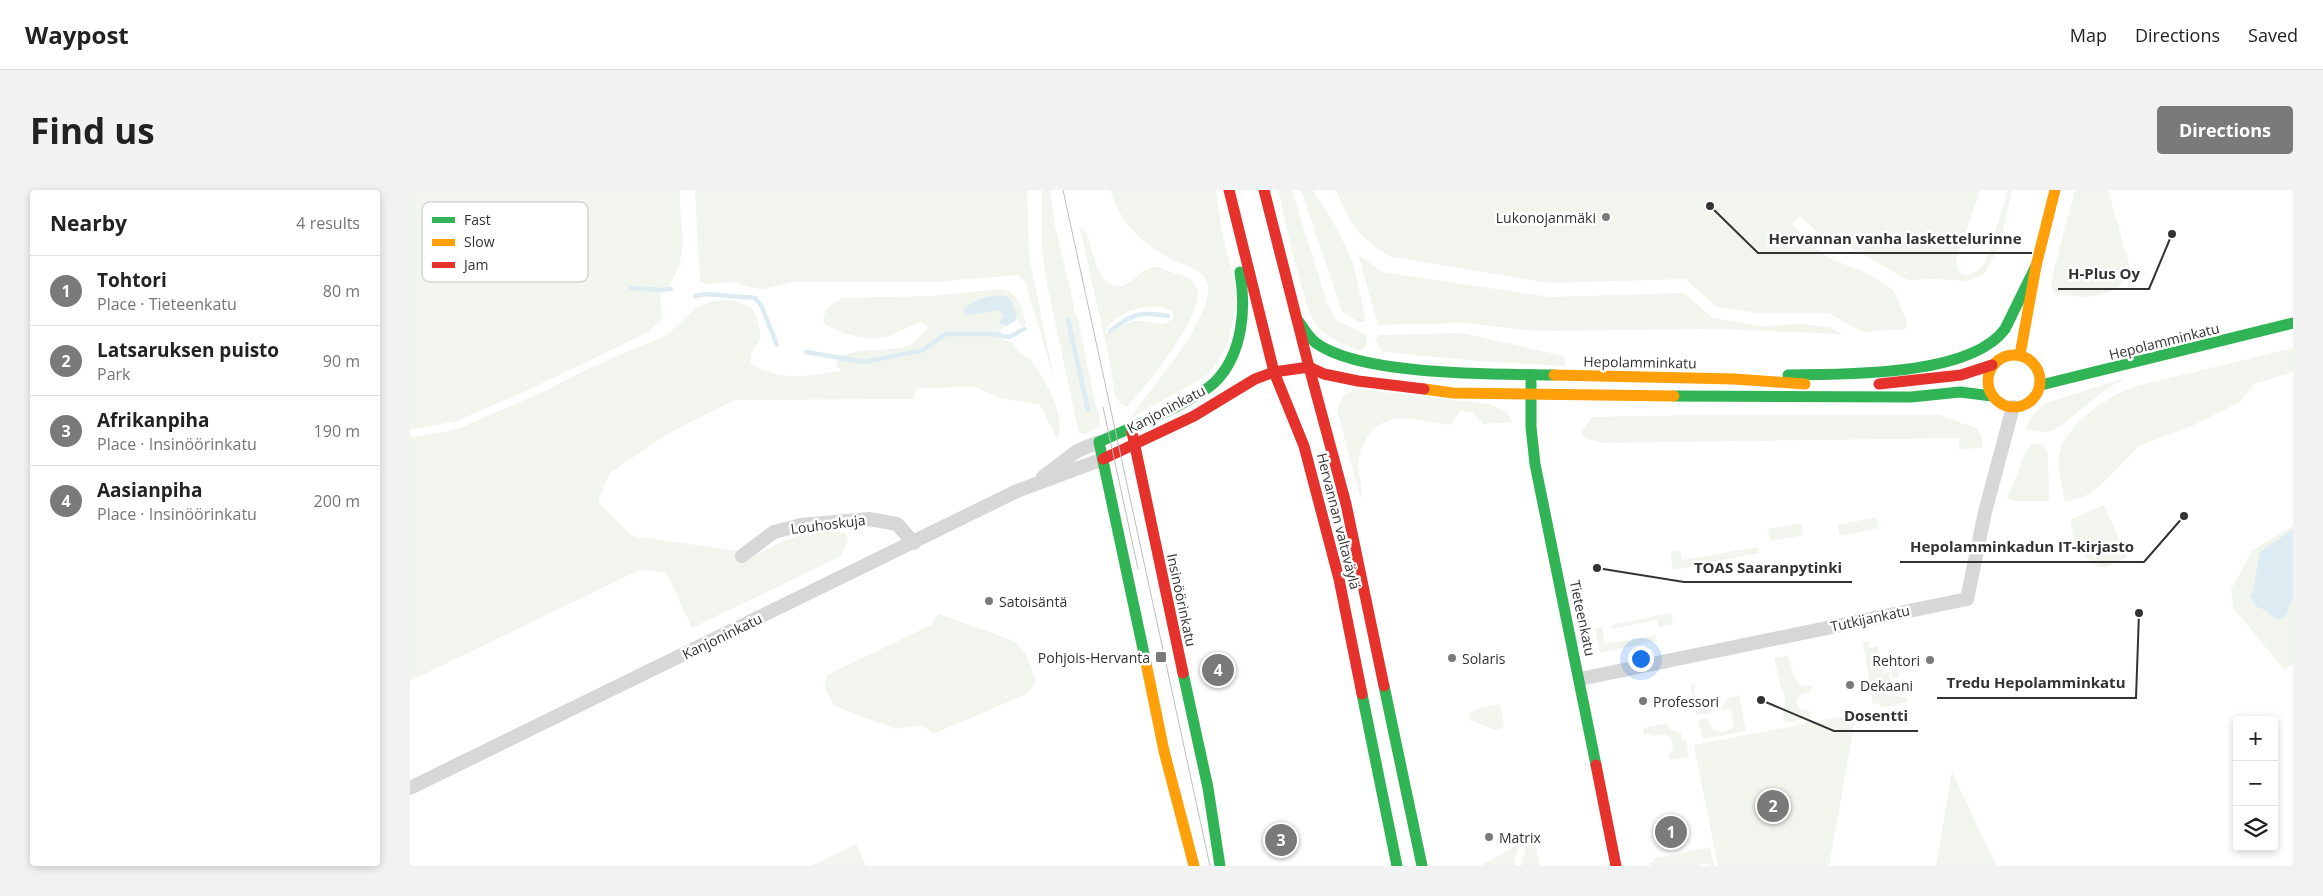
<!DOCTYPE html>
<html lang="en">
<head>
<meta charset="utf-8">
<style>
  :root { --surface:#fff; --page:#f2f2f2; --text:#222; --muted:#767676; --line:#e0e0e0; --accent:#7a7a7a }
  body { margin:0; font-family:"Open Sans",sans-serif; background:var(--page); color:var(--text) }
  .controls { position:absolute; right:15px; bottom:15px; display:grid; overflow:hidden; border-radius:5px; box-shadow:0 2px 8px #0003 }
  .controls button { width:45px; height:45px; display:grid; place-items:center; padding:0; border:0; border-bottom:1px solid var(--line); background:var(--surface); color:var(--text); font:25px sans-serif }
  .you { position:absolute; left:1230px; top:468px; width:18px; height:18px; margin:-12px; border:4px solid #fff; border-radius:50%; background:#1a73e8; box-shadow:0 0 0 8px #1a73e833 }
  .badge { display:grid; place-items:center; width:32px; height:32px; border-radius:50%; background:var(--accent); color:#fff; font-size:16px; font-weight:700 }
  .pin { position:absolute; translate:-50% -50%; border:2px solid #fff; box-shadow:0 1px 5px #0006 }
  .list { margin:0; padding:0; list-style:none }
  h2 { display:flex; justify-content:space-between; align-items:center; height:65px; margin:0; padding:0 20px; font-size:21px }
  h2 small { font-size:16px; font-weight:400; color:var(--muted) }
  .list li { display:grid; grid-template-columns:32px 1fr auto; gap:15px; align-items:center; box-sizing:border-box; height:70px; padding:0 20px; border-top:1px solid var(--line) }
  .list b { display:block; font-size:19px; white-space:nowrap }
  .list p { margin:0; font-size:16px; white-space:nowrap; color:var(--muted) }
  .list em { font-size:16px; font-style:normal; color:var(--muted) }
  .icon { flex:none; width:28px; height:28px; fill:none; stroke:currentColor; stroke-width:2; stroke-linecap:round; stroke-linejoin:round }
  .map { position:relative; flex:none; width:1883px; height:676px; overflow:hidden; border-radius:5px }
  header { display:flex; align-items:center; gap:30px; box-sizing:border-box; height:70px; padding:0 25px; background:var(--surface); border-bottom:1px solid var(--line) }
  header strong { font-size:24px }
  nav { display:flex; gap:28px; margin-inline-start:auto; font-size:18px }
  .intro { display:flex; align-items:center; justify-content:space-between; box-sizing:border-box; height:120px; padding:0 30px }
  h1 { margin:0; font-size:35px }
  .button { padding:12px 22px; border-radius:5px; background:var(--accent); color:#fff; font-size:18px; font-weight:700 }
  main { display:flex; gap:30px; padding:0 30px }
  aside { flex:1; background:var(--surface); border-radius:5px; box-shadow:0 2px 8px #0003 }
  .map>svg:first-child { display:block }
  .green { fill:#f1f5ed; fill-rule:evenodd }
  .water { fill:#ddebf3 }
  .lines { fill:none; stroke-linecap:round; stroke-linejoin:round }
  .stream { stroke:#ddebf3; stroke-width:4.5 }
  .street { stroke:#d7d7d7; stroke-width:14 }
  .fast { stroke:#30b455; stroke-width:11 }
  .slow { stroke:#ff9f0a; stroke-width:11 }
  .jam { stroke:#e5322d; stroke-width:11 }
  .tram { stroke:#bebebe; stroke-width:1 }
  .poi-dot { fill:#7a7a7a; stroke:#fff; stroke-width:2 }
  .labels { text-anchor:middle; dominant-baseline:central; stroke-width:5; stroke-linejoin:round; paint-order:stroke }
  .poi-label { font-size:14px; fill:#333; stroke:#fff; text-anchor:start }
  .street-label { font-size:14px; fill:#333; stroke:#fff }
  .key { fill:#fff; stroke:#c2c2c2; stroke-width:1 }
  .key-label { font-size:14px; fill:#333 }
  .leader { fill:none; stroke:#333; stroke-width:2 }
  .callout-dot { fill:#333; stroke:#fff; stroke-width:2 }
  .callout-label { font-size:15px; text-anchor:middle; font-weight:bold; fill:#333; stroke:#fff; stroke-width:5; stroke-linejoin:round; paint-order:stroke }
</style>
</head>
<body>
<header>
<strong>Waypost</strong>
<nav><a>Map</a><a>Directions</a><a>Saved</a></nav>
</header>
<div class="intro"><h1>Find us</h1><a class="button">Directions</a></div>
<main>
<aside>
<h2>Nearby<small>4 results</small></h2>
<ul class="list">
<li><span class="badge">1</span><div><b>Tohtori</b><p>Place · Tieteenkatu</p></div><em>80 m</em></li>
<li><span class="badge">2</span><div><b>Latsaruksen puisto</b><p>Park</p></div><em>90 m</em></li>
<li><span class="badge">3</span><div><b>Afrikanpiha</b><p>Place · Insinöörinkatu</p></div><em>190 m</em></li>
<li><span class="badge">4</span><div><b>Aasianpiha</b><p>Place · Insinöörinkatu</p></div><em>200 m</em></li>
</ul>
</aside>
<div class="map">
<svg width="1883" height="676" viewBox="0 0 1883 676">
  <rect width="100%" height="100%" fill="#fff"/>
  <g class="green">
    <path d="M0,0h270c-2,34 10,51 -5,85 -4,9 -6,14 -15,17l2,27 -14,13 -120,58 -71,31 -47,9z"/>
    <polygon points="285,0 617,0 619,65 645,193 615,91 608,85 523,92 383,92 353,99 339,97 326,92 297,94 290,92"/>
    <polygon points="632,0 640,0 645,36 664,115 664,121 667,126 686,216 689,224 690,236 675,244 670,244 668,239 636,89 632,59"/>
    <path d="M700,0h106l6,43 13,49 1,23 -8,36 -10,21 -13,15 -73,40 4,-7c17,-23 85,-102 70,-130 -5,-10 -19,-14 -28,-18 -33,-15 -57,-37 -68,-72z"/>
    <path d="M868,0h14l36,116 8,14 29,14 2,6 -1,6 -6,4c-16,-5 -31,-11 -43,-24 -13,-14 -33,-111 -39,-136z"/>
    <polygon points="891,0 903,0 929,42 944,77 956,132 949,132 932,121"/>
    <path d="M926,0h644l-24,70 3,13 7,3 11,-5 9,-10 22,-71h4l-13,58 -16,27 -17,6 -33,-2 -25,1 -63,-36 -24,-9 -21,-19 -8,8 15,18 22,16 40,16 25,17 12,29 1,9 -45,3 -33,-19h-70l-42,-6 -32,-28 -135,4 -159,-26c-34,-21 -40,-31 -55,-67z"/>
    <path d="M1665,0h33l21,74c-2,36 -47,36 -74,29l-4,-8 3,-16z"/>
    <path d="M670,38c15,4 9,47 32,57 18,7 26,-17 43,-18 7,0 15,5 22,7 9,2 16,5 20,15 8,26 -52,98 -70,118l-7,-4 -5,-7 -6,-38zM738,117h13l12,5v7l-9,5c-11,0 -21,-5 -33,-2 -9,2 -15,11 -26,11 6,-17 27,-24 43,-26z"/>
    <polygon points="948,64 972,82 1140,107 1274,103 1303,128 1350,136 1390,134 1419,137 1432,144 1305,139 1126,141 1056,133 968,135"/>
    <path d="M590,99c18,1 21,18 26,33l-3,5 -6,-7 -10,-24c-17,-2 -30,2 -42,13l4,6 23,-6 10,2 2,5 -4,6 3,4h3l-6,6c0,7 7,10 14,11 4,14 11,10 18,19 12,16 34,54 26,74l-2,1 -16,-32 -43,-8 -21,-10 -60,1 -2,11 -180,1 -65,33 -59,40 -12,26 1,4 31,31 7,3 103,14 13,5c35,-17 53,-29 93,-23l2,7 -7,16 -149,72 -26,-56 -27,-2 -229,111v-244l35,-5 17,-5 81,-35 49,-25 75,-32 30,-28 16,-6 21,-1 16,7 5,6 5,16v11l-10,15 1,9c31,18 60,12 92,6l-6,-3 -1,-6c9,-14 54,-9 72,-15 7,-3 12,-11 18,-15l1,-6 -7,-3c-10,3 -19,9 -29,13 -23,9 -45,-1 -65,-10l-3,-5c2,-11 9,-17 19,-22l91,-2z"/>
    <polygon points="1052,143 1154,166 1155,176 1068,171 973,162 965,150 969,145"/>
    <path d="M1883,158v24l-39,12 -14,18 -46,23 -55,21 -36,37 -19,14 -19,5c-2,-14 -8,-32 -6,-46 4,-30 50,-61 77,-70z"/>
    <polygon points="1715,188 1691,203 1653,234 1642,241 1630,242 1615,239 1624,223 1636,213"/>
    <path d="M948,199l132,15 17,9 6,9 -30,2 -10,-11 -13,-2 -9,14c-28,-4 -64,-17 -83,11 -6,9 -10,19 -10,30 1,12 5,22 3,34l-24,-90c4,-12 8,-18 21,-21z"/>
    <polygon points="1283,225 1530,225 1568,239 1572,248 1572,258 1549,259 1549,248 1194,253 1176,249 1171,243 1182,227"/>
    <polygon points="1623,253 1633,255 1638,265 1639,311 1604,311 1597,308 1617,260"/>
    <path d="M1694,315l23,52c-7,3 -16,9 -22,10 -17,3 -39,-36 -33,-48z"/>
    <polygon points="1466,327 1468,338 1430,346 1428,335"/>
    <polygon points="1391,333 1394,345 1361,351 1358,339"/>
    <polygon points="1883,336 1883,475 1874,479 1824,419 1821,399 1843,360"/>
    <polygon points="1348,357 1349,363 1263,380 1260,362 1270,360 1272,370"/>
    <polygon points="1261,423 1263,434 1249,437 1247,430 1202,439 1201,435"/>
    <polygon points="529,424 604,451 617,466 626,492 617,504 523,544 512,535 486,539 424,516 415,498 417,485 521,435"/>
    <polygon points="1192,437 1195,454 1245,445 1247,451 1190,463 1185,439"/>
    <polygon points="1459,451 1460,458 1468,456 1472,473 1486,470 1489,487 1483,489 1481,477 1473,479 1474,483 1480,482 1480,506 1497,507 1498,512 1470,518 1469,513 1463,514 1453,452"/>
    <polygon points="1378,465 1385,489 1392,496 1403,496 1400,502 1391,504 1386,511 1388,518 1399,520 1400,528 1375,533 1372,517 1376,516 1374,502 1372,502 1364,468"/>
    <polygon points="1286,494 1283,502 1284,505 1301,513 1310,512 1300,523 1286,525 1281,496"/>
    <path d="M1329,505l7,36 -43,8 -5,-19 9,-2 6,12c9,3 16,3 21,-5l-3,-16 -11,1 8,-12z"/>
    <polygon points="1090,514 1094,537 1085,540 1060,530 1059,525 1065,519"/>
    <polygon points="1446,524 1419,676 1308,676 1284,555"/>
    <polygon points="1258,533 1259,539 1271,543 1272,549 1276,550 1279,567 1261,570 1258,567 1263,558 1261,548 1256,544 1241,546 1240,544 1234,545 1233,538"/>
    <polygon points="1542,582 1586,676 1526,676"/>
    <polygon points="1124,645 1130,676 1111,676 1119,646"/>
    <polygon points="446,654 456,676 401,676"/>
    <polygon points="1109,654 1104,676 1070,676"/>
    <polygon points="1300,657 1304,676 1293,673 1291,676 1240,676 1239,673 1244,672 1243,669"/>
  </g>
  <g class="water">
    <path d="M597,106l5,5 5,16 -3,5 -8,4 -7,-3 5,-7 -5,-6 -30,5 -5,-3v-3c13,-11 26,-15 43,-13z"/>
    <polygon points="1883,339 1883,407 1876,426 1868,430 1853,419 1847,417 1840,406 1843,401 1850,362"/>
  </g>
  <g class="lines">
    <g class="stream">
      <polyline points="221,98 250,100 261,99"/>
      <polyline points="285,106 296,104 345,108 351,115 367,155"/>
      <polyline points="658,130 678,220"/>
      <path d="M700,141c22,-17 29,-20 58,-15"/>
      <polyline points="396,162 454,172 513,160 536,144 583,144 599,147 614,139"/>
    </g>
    <g class="street">
      <polyline points="633,287 667,261 689,252"/>
      <polyline points="332,366 364,342 391,335 459,329 487,334 504,353"/>
      <polyline points="1170,489 1557,409 1575,322 1603,217"/>
      <polyline points="0,598 607,301 693,269"/>
    </g>
    <g class="fast">
      <path d="M889,132c5,7 10,16 17,21 45,33 180,31 238,32"/>
      <path d="M1378,185c55,-1 182,2 217,-46l31,-63"/>
      <polyline points="1121,192 1121,237 1125,274 1186,575"/>
      <polyline points="1631,195 1883,133"/>
      <polyline points="1264,206 1501,207 1550,202 1582,206"/>
      <path d="M736,473l-47,-221c30,-14 97,-40 118,-62 26,-28 29,-72 23,-108"/>
      <polyline points="773,483 798,598 810,676"/>
      <polyline points="974,496 1012,676"/>
      <polyline points="952,504 987,676"/>
    </g>
    <g class="slow">
      <circle cx="1604" cy="191" r="26"/>
      <polyline points="1610,165 1626,76 1645,0"/>
      <polyline points="1144,185 1324,189 1395,194"/>
      <polyline points="1014,199 1043,203 1264,206"/>
      <polyline points="736,473 754,561 784,676"/>
    </g>
    <g class="jam">
      <polyline points="819,0 864,182"/>
      <polyline points="854,0 899,177"/>
      <polyline points="899,177 936,314 974,496"/>
      <polyline points="864,182 894,256 929,389 952,504"/>
      <polyline points="1469,194 1551,185 1582,175"/>
      <polyline points="722,242 773,483"/>
      <polyline points="693,269 784,226 845,189 864,182 899,177 914,184 948,191 1014,199"/>
      <polyline points="1186,575 1206,676"/>
    </g>
    <g class="tram">
      <polyline points="653,0 800,676"/>
      <polyline points="693,217 728,379"/>
    </g>
  </g>
  <g class="poi-dot">
    <circle cx="1196" cy="27" r="5"/>
    <circle cx="579" cy="411" r="5"/>
    <rect x="745" y="461" width="12" height="12" rx="2.5"/>
    <circle cx="1042" cy="468" r="5"/>
    <circle cx="1520" cy="470" r="5"/>
    <circle cx="1440" cy="495" r="5"/>
    <circle cx="1233" cy="511" r="5"/>
    <circle cx="1079" cy="647" r="5"/>
  </g>
  <g class="labels">
    <g class="poi-label">
      <text x="1186" y="27" text-anchor="end">Lukonojanmäki</text>
      <text x="589" y="411">Satoisäntä</text>
      <text x="740" y="467" text-anchor="end">Pohjois-Hervanta</text>
      <text x="1052" y="468">Solaris</text>
      <text x="1510" y="470" text-anchor="end">Rehtori</text>
      <text x="1450" y="495">Dekaani</text>
      <text x="1243" y="511">Professori</text>
      <text x="1089" y="647">Matrix</text>
    </g>
    <g class="street-label">
      <text transform="translate(1754 151) rotate(-14)">Hepolamminkatu</text>
      <text transform="translate(1230 172) rotate(1)">Hepolamminkatu</text>
      <text transform="translate(756 219) rotate(-28)">Kanjoninkatu</text>
      <text transform="translate(929 331) rotate(76)">Hervannan valtaväylä</text>
      <text transform="translate(418 334) rotate(-7)">Louhoskuja</text>
      <text transform="translate(772 410) rotate(78)">Insinöörinkatu</text>
      <text transform="translate(1173 428) rotate(78)">Tieteenkatu</text>
      <text transform="translate(1460 428) rotate(-12)">Tutkijankatu</text>
      <text transform="translate(312 446) rotate(-26)">Kanjoninkatu</text>
    </g>
  </g>
  <rect x="12" y="12" width="166" height="80" rx="8" class="key"/>
  <rect x="22" y="27" width="23" height="6" fill="#30b455"/>
  <rect x="22" y="49" width="23" height="7" fill="#ff9f0a"/>
  <rect x="22" y="72" width="23" height="6" fill="#e5322d"/>
  <g class="key-label">
    <text x="54" y="35">Fast</text>
    <text x="54" y="57">Slow</text>
    <text x="54" y="80">Jam</text>
  </g>
  <path class="leader" d="M1300 16L1348 63H1622M1762 44L1739 99H1648M1774 326L1734 372H1490M1187 378L1274 392H1442M1729 423L1726 508H1527M1351 510L1424 541H1508"/>
  <g class="callout-dot">
    <circle cx="1300" cy="16" r="5"/>
    <circle cx="1762" cy="44" r="5"/>
    <circle cx="1774" cy="326" r="5"/>
    <circle cx="1187" cy="378" r="5"/>
    <circle cx="1729" cy="423" r="5"/>
    <circle cx="1351" cy="510" r="5"/>
  </g>
  <g class="callout-label">
    <text x="1485" y="54">Hervannan vanha laskettelurinne</text>
    <text x="1694" y="89">H-Plus Oy</text>
    <text x="1612" y="362">Hepolamminkadun IT-kirjasto</text>
    <text x="1358" y="383">TOAS Saaranpytinki</text>
    <text x="1626" y="498">Tredu Hepolamminkatu</text>
    <text x="1466" y="531">Dosentti</text>
  </g>
</svg>
<div class="controls">
<button>+</button>
<button>−</button>
<button><svg class="icon" aria-label="layers" viewBox="0 0 24 24"><path d="M12 4l9 5-9 5-9-5zM3 14l9 5 9-5"/></svg></button>
</div>
<div class="you"></div>
<div class="pin badge" style="left:1261px;top:642px">1</div>
<div class="pin badge" style="left:1363px;top:616px">2</div>
<div class="pin badge" style="left:871px;top:650px">3</div>
<div class="pin badge" style="left:808px;top:480px">4</div>
</div>
</main>
</body>
</html>
